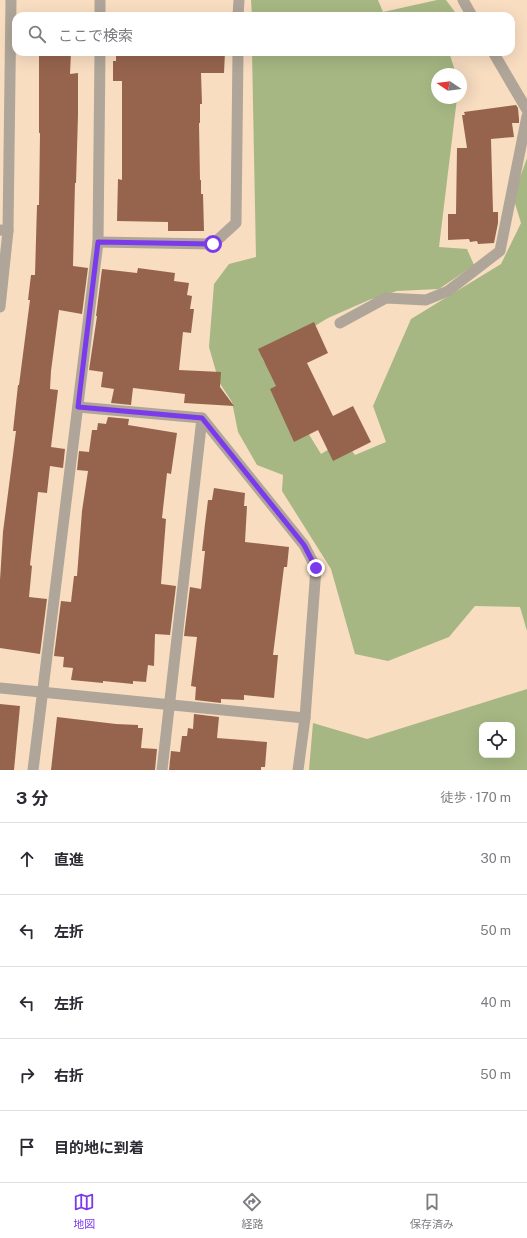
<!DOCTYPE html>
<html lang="ja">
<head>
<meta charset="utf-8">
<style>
  :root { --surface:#fff; --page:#f2f2f3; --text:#2b2b33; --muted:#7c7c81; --line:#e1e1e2; --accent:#7c3aed }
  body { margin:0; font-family:"Public Sans","Noto Sans JP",sans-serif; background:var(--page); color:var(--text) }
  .controls { position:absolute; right:12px; bottom:12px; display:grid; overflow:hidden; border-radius:8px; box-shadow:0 4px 16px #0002 }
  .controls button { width:36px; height:36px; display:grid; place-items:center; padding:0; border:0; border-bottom:1px solid var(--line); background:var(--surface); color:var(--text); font:20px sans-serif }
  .compass { position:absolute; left:431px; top:68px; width:36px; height:36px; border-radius:50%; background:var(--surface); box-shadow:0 4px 16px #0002; rotate:283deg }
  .stop { position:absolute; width:12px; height:12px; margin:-9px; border:3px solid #7c3aed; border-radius:50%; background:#fff }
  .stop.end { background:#7c3aed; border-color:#fff; box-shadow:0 1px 4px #0008 }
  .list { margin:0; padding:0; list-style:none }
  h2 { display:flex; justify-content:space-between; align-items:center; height:52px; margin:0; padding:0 16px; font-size:17px }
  h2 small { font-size:13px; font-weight:400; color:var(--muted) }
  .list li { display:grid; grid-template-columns:26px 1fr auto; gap:12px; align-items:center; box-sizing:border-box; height:72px; padding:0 16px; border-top:1px solid var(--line) }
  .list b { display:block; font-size:15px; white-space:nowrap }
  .list em { font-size:13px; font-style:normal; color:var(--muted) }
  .icon { flex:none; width:22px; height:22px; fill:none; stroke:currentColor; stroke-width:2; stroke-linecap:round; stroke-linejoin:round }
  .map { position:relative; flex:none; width:527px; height:770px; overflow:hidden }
  .search { position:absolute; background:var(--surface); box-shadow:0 4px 16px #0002; left:12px; right:12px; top:12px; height:44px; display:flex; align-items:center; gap:10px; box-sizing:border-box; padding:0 14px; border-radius:12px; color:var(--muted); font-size:15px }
  .sheet { height:412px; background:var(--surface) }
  nav { display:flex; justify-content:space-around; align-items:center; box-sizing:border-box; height:56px; border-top:1px solid var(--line); background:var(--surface); font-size:11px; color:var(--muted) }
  nav a { display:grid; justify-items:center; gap:2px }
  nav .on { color:var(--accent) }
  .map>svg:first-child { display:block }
  .green { fill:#a6b783; fill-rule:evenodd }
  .building { fill:#96644d }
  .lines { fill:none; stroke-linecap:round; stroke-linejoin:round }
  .minor { stroke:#afa598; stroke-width:11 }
  .tertiary { stroke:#afa598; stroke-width:11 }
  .route { stroke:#7c3aed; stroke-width:5 }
</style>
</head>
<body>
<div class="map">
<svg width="527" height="770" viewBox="0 0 527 770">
  <rect width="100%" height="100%" fill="#f8ddc1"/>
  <g class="green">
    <polygon points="251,0 378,0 383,12 437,0 446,0 458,16 252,16"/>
    <polygon points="252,52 449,52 456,74 437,74 437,98 457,98 439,247 467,249 474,265 439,289 397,291 369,300 328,318 262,358 321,454 344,440 355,455 386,442 373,406 411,319 501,264 521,223 513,197 527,158 527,631 520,607 475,606 449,637 388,661 355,654 331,569 282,491 283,475 257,465 238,432 232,402 219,382 209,347 214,284 229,264 256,257"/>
    <path d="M527,689v81h-218l4,-47 54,16zM482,725h30v30h-30z"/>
  </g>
  <g class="building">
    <polygon points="39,52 71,52 70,74 78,73 78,115 76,183 75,183 73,266 88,268 82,314 59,310 51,371 50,389 58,390 51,447 65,449 63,468 50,466 47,493 38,492 30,565 32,566 29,597 47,599 40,654 0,648 0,580 3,532 16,431 13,431 18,385 19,385 30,300 28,300 31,275 35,275 37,205 39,205 40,133 39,133"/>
    <polygon points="116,52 225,52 224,73 201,73 202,104 200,104 200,123 199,123 200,180 201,180 201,194 203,194 204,231 168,231 168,222 117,221 118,179 122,180 122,81 113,81 113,61 116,61"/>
    <polygon points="516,105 518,108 519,119 519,123 512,123 514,137 491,139 493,212 498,212 498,223 494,243 478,244 477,241 470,242 469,239 448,240 448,214 456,214 457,148 467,148 462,115 465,115 464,112"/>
    <polygon points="138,268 175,273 174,281 189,283 187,295 192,296 190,309 194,309 191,333 183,332 179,370 221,372 220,387 234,406 184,403 185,394 133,388 131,405 111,403 114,389 101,387 103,372 89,370 97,316 96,316 102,269 137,273"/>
    <polygon points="314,322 328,353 307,363 333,416 353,406 371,442 333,461 318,430 294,442 270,389 276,386 258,349"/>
    <polygon points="108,417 129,419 128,425 177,433 171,474 167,473 162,518 166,519 161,584 176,586 170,635 155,634 154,666 148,665 146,682 133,681 133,684 103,681 103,683 71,680 73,668 63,667 64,657 54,656 61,601 71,602 74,576 77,576 82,511 88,471 77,470 79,451 89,452 92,430 97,430 98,423 106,424"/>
    <polygon points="214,488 245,493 244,506 247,506 245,542 289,547 287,567 284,567 273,655 278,655 274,698 244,695 244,700 221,699 221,703 195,700 196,687 191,686 197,637 184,636 190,587 201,589 205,551 202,551 205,524 208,500 212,500"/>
    <polygon points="0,704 20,706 14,770 0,770"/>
    <polygon points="194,714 219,717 217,738 267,742 265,767 261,767 261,770 169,770 171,751 180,752 182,736 187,736 188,728 193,729"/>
    <polygon points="57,717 116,724 138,725 138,728 143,728 141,748 157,749 155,770 51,770"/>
  </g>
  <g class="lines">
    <g class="minor">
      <polyline points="463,0 472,16"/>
      <polyline points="100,16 100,0"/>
      <polyline points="238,16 239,0"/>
      <polyline points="493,52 527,110"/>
      <polyline points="0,230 8,231"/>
      <polyline points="98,242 213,244 236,223 238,52"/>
      <polyline points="340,323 386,298 426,300 448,291 500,251 527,116"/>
      <polyline points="78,407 202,418 304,545 316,568 305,718 298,770"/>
      <polyline points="0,688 305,718"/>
      <polyline points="33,770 98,242 100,52"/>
      <polyline points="162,770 202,418"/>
    </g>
    <polyline class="tertiary" points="0,307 8,231 11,0"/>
  </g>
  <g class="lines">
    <polyline class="route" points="213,244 98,242 78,407 202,418 304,545 316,568"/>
  </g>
</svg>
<div class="controls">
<button><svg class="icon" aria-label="locate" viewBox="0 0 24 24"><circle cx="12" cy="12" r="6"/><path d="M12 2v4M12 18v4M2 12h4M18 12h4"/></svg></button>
</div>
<svg class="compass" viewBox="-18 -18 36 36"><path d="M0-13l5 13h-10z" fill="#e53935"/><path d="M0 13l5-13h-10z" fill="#7c7c81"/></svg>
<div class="stop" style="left:213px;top:244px"></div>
<div class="stop end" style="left:316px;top:568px"></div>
<div class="search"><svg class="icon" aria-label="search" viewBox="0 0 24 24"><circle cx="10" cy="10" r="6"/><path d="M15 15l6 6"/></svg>ここで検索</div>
</div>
<section class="sheet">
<h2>3 分<small>徒歩 · 170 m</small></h2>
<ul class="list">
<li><svg class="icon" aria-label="ahead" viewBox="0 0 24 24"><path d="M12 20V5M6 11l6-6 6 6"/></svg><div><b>直進</b></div><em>30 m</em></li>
<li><svg class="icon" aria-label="left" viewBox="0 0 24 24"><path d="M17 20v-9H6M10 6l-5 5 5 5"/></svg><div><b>左折</b></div><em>50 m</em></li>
<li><svg class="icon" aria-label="left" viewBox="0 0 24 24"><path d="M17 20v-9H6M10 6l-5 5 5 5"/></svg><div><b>左折</b></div><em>40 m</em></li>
<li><svg class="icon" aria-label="right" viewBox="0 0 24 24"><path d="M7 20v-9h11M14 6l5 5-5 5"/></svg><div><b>右折</b></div><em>50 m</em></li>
<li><svg class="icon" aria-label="arrive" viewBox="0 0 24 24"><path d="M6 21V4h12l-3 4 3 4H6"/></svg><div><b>目的地に到着</b></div></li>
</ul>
</section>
<nav>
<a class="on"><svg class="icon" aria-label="map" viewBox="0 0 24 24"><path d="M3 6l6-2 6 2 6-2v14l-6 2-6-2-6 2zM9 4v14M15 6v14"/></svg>地図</a>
<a><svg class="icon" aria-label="directions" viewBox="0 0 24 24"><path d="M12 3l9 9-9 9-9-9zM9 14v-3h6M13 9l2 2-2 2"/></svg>経路</a>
<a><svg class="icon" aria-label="saved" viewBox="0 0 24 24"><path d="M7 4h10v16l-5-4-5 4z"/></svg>保存済み</a>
</nav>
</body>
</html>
